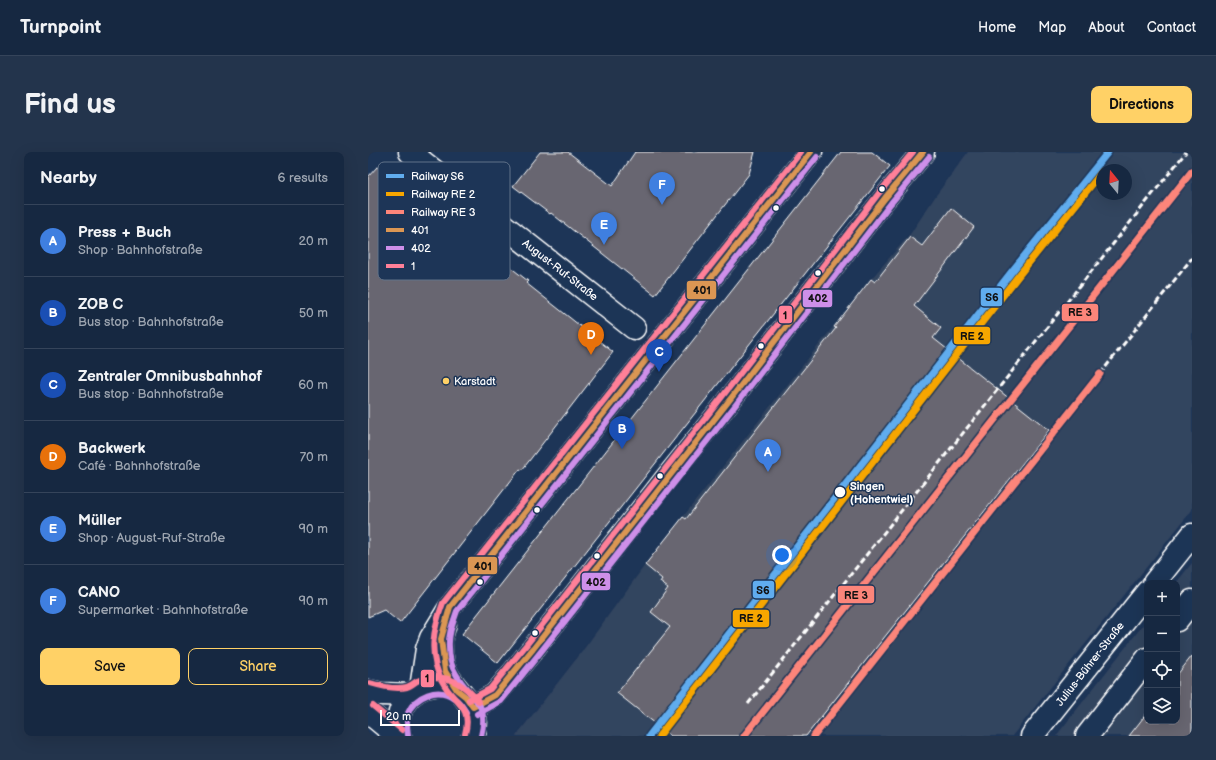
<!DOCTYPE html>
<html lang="en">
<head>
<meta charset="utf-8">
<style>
  :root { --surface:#162841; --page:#23344c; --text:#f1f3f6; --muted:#9ea6b1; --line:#35445a; --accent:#ffd166 }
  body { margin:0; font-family:"Balsamiq Sans",sans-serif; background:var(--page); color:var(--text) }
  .controls { position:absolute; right:12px; bottom:12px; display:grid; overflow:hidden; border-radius:8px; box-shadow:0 4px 16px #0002 }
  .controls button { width:36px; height:36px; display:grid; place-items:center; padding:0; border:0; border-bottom:1px solid var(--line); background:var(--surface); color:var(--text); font:20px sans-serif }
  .compass { position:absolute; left:728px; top:12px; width:36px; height:36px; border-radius:50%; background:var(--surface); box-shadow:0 4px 16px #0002; rotate:342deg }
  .scale { position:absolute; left:12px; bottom:10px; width:80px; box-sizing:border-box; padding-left:4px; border:2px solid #fff; border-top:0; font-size:11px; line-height:14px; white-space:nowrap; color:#fff; -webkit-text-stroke:3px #1d3557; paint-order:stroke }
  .you { position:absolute; left:414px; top:403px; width:14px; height:14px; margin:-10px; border:3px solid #fff; border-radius:50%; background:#1a73e8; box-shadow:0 0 0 6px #1a73e833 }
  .badge { display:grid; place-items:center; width:26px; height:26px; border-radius:50%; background:var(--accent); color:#fff; font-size:13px; font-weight:700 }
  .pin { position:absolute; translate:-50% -33px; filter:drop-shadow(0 1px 2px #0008) }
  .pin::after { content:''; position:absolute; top:21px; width:14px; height:12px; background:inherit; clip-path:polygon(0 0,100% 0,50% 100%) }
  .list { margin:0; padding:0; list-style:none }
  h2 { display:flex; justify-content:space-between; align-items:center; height:52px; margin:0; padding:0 16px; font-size:17px }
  h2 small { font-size:13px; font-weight:400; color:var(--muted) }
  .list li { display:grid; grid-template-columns:26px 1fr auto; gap:12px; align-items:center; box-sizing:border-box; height:72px; padding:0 16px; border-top:1px solid var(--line) }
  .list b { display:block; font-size:15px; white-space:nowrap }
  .list p { margin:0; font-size:13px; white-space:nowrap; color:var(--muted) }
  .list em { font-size:13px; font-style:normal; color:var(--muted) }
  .actions { display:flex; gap:8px; padding:12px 16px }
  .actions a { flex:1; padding:9px 0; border:1px solid var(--accent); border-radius:8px; text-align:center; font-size:14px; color:var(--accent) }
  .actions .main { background:var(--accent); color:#111 }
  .icon { flex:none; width:22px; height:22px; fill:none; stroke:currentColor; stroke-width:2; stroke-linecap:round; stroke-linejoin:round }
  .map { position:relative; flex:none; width:824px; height:584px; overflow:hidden; border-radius:8px }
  header { display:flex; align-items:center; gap:24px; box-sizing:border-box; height:56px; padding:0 20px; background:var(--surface); border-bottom:1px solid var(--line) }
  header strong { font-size:19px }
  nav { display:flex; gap:22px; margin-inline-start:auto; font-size:14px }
  .intro { display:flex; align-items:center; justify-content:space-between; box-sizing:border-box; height:96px; padding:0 24px }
  h1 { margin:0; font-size:28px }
  .button { padding:10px 18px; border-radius:8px; background:var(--accent); color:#111; font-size:14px; font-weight:700 }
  main { display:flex; gap:24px; padding:0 24px }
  aside { flex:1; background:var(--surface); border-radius:8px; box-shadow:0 4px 16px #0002 }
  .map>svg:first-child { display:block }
  .built { fill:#33445f; fill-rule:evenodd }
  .building { fill:#676671; stroke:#fff }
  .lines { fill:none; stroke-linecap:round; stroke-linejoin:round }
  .minor-casing { stroke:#fff; stroke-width:25 }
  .minor { stroke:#1d3557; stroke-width:22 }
  .rail { stroke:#fff; stroke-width:3; stroke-dasharray:6 3; stroke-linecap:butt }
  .bus-1-casing { stroke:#1d3557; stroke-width:9 }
  .bus-2-casing { stroke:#1d3557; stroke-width:9 }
  .bus-3-casing { stroke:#1d3557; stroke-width:9 }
  .bus-1 { stroke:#db9653; stroke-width:6 }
  .bus-2 { stroke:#ce8fe9; stroke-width:6 }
  .bus-3 { stroke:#ff8098; stroke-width:6 }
  .rail-1-casing { stroke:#1d3557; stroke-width:10 }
  .rail-2-casing { stroke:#1d3557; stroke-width:10 }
  .rail-3-casing { stroke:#1d3557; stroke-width:10 }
  .rail-1 { stroke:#60acee; stroke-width:7 }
  .rail-2 { stroke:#f7a600; stroke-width:7 }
  .rail-3 { stroke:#fc857a; stroke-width:7 }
  .bus-dot { fill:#fff; stroke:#1d3557; stroke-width:1.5 }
  .poi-dot { fill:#ffd166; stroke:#1d3557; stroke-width:1.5 }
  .labels { text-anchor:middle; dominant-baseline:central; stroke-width:3; stroke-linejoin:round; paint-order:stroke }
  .street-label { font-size:11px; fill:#fff; stroke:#1d3557 }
  .poi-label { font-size:11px; fill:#fff; stroke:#1d3557; text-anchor:start }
  .stop-label { font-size:11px; font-weight:bold; fill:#fff; stroke:#1d3557; text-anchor:start }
  .key { fill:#1d3557; stroke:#617289; stroke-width:1 }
  .key-label { font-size:11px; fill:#fff }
  .line-badge { stroke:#1d3557; stroke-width:1.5 }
  .pale-badge-label { font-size:11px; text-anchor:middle; font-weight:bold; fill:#111 }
</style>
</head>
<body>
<header>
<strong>Turnpoint</strong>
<nav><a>Home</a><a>Map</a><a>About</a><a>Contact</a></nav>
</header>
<div class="intro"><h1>Find us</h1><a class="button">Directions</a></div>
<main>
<aside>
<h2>Nearby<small>6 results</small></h2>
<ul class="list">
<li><span class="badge" style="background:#3f7fe0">A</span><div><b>Press + Buch</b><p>Shop · Bahnhofstraße</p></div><em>20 m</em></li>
<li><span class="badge" style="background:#1a4fb4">B</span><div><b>ZOB C</b><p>Bus stop · Bahnhofstraße</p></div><em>50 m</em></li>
<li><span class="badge" style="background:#1a4fb4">C</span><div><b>Zentraler Omnibusbahnhof</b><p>Bus stop · Bahnhofstraße</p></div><em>60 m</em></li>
<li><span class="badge" style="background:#e8710a">D</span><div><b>Backwerk</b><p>Café · Bahnhofstraße</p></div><em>70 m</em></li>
<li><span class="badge" style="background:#3f7fe0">E</span><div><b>Müller</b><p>Shop · August-Ruf-Straße</p></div><em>90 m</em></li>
<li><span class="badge" style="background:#3f7fe0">F</span><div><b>CANO</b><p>Supermarket · Bahnhofstraße</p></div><em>90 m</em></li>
</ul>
<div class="actions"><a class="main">Save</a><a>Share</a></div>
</aside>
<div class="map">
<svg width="824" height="584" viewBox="0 0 824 584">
  <rect width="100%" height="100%" fill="#1d3557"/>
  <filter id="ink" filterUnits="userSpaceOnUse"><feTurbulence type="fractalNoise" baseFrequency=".025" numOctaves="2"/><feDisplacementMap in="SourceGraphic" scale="8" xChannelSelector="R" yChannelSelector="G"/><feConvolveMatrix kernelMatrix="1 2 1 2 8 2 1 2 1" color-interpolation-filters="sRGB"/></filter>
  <g filter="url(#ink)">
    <g class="built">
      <path d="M600,0h224v358l-180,226h-496l65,-83 64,-88 226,-286 40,-46 26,-39zM734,18h24v24h-24z"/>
      <polygon points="824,411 824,584 688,584 779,468 779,569 809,569 808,431"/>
    </g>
    <g class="building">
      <polygon points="172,0 200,0 244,34 267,0 387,0 381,22 287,143 183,61 182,62 145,34"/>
      <polygon points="473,0 504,0 522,14 130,511 94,482"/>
      <polygon points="9,15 12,17 15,15 56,48 55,50 103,88 105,86 160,129 158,131 245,200 154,318 152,317 32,471 16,458 0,465 0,25"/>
      <polygon points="583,56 606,75 546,154 573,176 565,186 681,278 438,584 303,584 249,541 302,475 283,460 300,436 292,430 294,427 277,413 315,365 318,367 468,176 466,175 503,127 507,130 542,85 554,94"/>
      <polygon points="824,504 824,584 761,584 779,561 779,569 809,569 809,523"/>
    </g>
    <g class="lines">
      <g class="minor-casing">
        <g id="minor">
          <polyline points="42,0 266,176"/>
          <polyline points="786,431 824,383"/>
          <polyline points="809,468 824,449"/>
          <path d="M77,471c-1,5 -3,10 -4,15 -1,8 1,27 5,34 10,23 39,34 27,64"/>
          <polyline points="53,536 59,497 63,486 82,455 443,0"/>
          <polyline points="0,539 13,542 42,543"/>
          <polyline points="105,555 127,543 165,497 298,327 360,250 517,46 555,0"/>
          <polyline points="0,560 29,584"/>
          <path d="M32,584c-7,-25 9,-48 34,-51"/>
          <polyline points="664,584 779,440"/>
          <polyline points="719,584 779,507"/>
        </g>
      </g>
      <use href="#minor" class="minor"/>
      <g class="rail">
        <polyline points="732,222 824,106"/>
        <polyline points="380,552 818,0"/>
      </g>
      <g class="bus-1-casing">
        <polyline id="bus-1" points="443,0 82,455 73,487 77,519 89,538 98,545 105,555 127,543 165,497 360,250 517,46 555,0"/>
      </g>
      <g class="bus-2-casing">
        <g id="bus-2">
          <polyline points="109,562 133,549 171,502 366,255 523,51 561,5"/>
          <path d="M40,583c-1,-7 -2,-15 0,-22 7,-17 30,-27 46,-15 5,3 9,9 12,14"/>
          <path d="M113,584c9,-35 -11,-37 -25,-62 -5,-8 -7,-18 -7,-27 -1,-13 4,-24 8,-36l360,-454"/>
        </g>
      </g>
      <g class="bus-3-casing">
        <g id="bus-3">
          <path d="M2,531c10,3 26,7 37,4 3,-1 7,-4 10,-6 26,-10 46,1 62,21"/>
          <polyline points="101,548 122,537 159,492 354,245 511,41 545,0"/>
          <polyline points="5,554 34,578"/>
          <path d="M97,582c8,-29 -12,-31 -23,-53 -14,-26 -9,-52 1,-78l358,-451"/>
        </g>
      </g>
      <use href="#bus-1" class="bus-1"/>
      <use href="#bus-2" class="bus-2"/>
      <use href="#bus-3" class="bus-3"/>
      <g class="rail-1-casing">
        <polyline id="rail-1" points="281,584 645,118 740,0"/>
      </g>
      <g class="rail-2-casing">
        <polyline id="rail-2" points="291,584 651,123 734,20"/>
      </g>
      <g class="rail-3-casing">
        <g id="rail-3">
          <polyline points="376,584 824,19"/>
          <polyline points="446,584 732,222"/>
        </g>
      </g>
      <use href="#rail-1" class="rail-1"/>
      <use href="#rail-2" class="rail-2"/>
      <use href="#rail-3" class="rail-3"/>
    </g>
  </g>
  <g class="bus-dot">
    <circle cx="514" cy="37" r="3.5"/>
    <circle cx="408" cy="56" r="3.5"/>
    <circle cx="450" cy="121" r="3.5"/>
    <circle cx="393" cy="194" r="3.5"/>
    <circle cx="292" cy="324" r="3.5"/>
    <circle cx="472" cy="340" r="6"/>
    <circle cx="169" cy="358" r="3.5"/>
    <circle cx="229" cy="404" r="3.5"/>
    <circle cx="112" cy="430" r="3.5"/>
    <circle cx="167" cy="481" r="3.5"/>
  </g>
  <circle class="poi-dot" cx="78" cy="229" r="4"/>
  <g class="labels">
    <g class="street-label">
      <text transform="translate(192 118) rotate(38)">August-Ruf-Straße</text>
      <text transform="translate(722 512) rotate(-52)">Julius-Bührer-Straße</text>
    </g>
    <g class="poi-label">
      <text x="86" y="229">Karstadt</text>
    </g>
    <g class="stop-label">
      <text x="482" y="334">Singen<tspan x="482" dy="13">(Hohentwiel)</tspan></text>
    </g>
  </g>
  <rect x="10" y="10" width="132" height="118" rx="6" class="key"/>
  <rect x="18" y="22" width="18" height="4" fill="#60acee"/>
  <rect x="18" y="40" width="18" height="4" fill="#f7a600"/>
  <rect x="18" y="58" width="18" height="4" fill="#fc857a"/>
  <rect x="18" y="76" width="18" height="4" fill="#db9653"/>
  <rect x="18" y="94" width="18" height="4" fill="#ce8fe9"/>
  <rect x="18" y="112" width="18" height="4" fill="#ff8098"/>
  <g class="key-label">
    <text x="43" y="28">Railway S6</text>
    <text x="43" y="46">Railway RE 2</text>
    <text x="43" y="64">Railway RE 3</text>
    <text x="43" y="82">401</text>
    <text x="43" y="100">402</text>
    <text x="43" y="118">1</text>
  </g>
  <g class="line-badge">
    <rect x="318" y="128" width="31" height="20" rx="4" fill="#db9653"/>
    <rect x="612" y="135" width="23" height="20" rx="4" fill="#60acee"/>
    <rect x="434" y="137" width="31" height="19" rx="4" fill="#ce8fe9"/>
    <rect x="693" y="151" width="38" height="19" rx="4" fill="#fc857a"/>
    <rect x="410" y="153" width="15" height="19" rx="4" fill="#ff8098"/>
    <rect x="585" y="174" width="38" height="19" rx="4" fill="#f7a600"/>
    <rect x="99" y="404" width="31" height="19" rx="4" fill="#db9653"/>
    <rect x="213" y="420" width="30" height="19" rx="4" fill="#ce8fe9"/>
    <rect x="384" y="428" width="23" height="19" rx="4" fill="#60acee"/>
    <rect x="469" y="433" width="38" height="19" rx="4" fill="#fc857a"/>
    <rect x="364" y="457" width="38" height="19" rx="4" fill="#f7a600"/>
    <rect x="52" y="517" width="15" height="19" rx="4" fill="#ff8098"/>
  </g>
  <g class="pale-badge-label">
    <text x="334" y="142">401</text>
    <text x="624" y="149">S6</text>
    <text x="450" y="150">402</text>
    <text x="712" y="164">RE 3</text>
    <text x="417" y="167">1</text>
    <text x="604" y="188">RE 2</text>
    <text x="115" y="418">401</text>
    <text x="228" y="434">402</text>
    <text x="395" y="442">S6</text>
    <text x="488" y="447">RE 3</text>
    <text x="383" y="470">RE 2</text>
    <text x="59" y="530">1</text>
  </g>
</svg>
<div class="controls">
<button>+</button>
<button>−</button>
<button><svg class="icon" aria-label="locate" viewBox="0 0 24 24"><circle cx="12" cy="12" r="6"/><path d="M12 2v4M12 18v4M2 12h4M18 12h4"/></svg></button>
<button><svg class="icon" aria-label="layers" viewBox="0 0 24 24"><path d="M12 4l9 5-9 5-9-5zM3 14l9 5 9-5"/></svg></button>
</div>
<svg class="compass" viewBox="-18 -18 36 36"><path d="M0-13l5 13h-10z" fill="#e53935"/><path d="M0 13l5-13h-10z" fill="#9ea6b1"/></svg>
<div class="scale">20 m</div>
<div class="you"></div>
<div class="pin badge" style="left:400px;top:320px;background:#3f7fe0">A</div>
<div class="pin badge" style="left:254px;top:297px;background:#1a4fb4">B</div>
<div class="pin badge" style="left:291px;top:220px;background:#1a4fb4">C</div>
<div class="pin badge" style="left:223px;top:203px;background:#e8710a">D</div>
<div class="pin badge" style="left:236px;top:93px;background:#3f7fe0">E</div>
<div class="pin badge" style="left:294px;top:53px;background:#3f7fe0">F</div>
</div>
</main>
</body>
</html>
